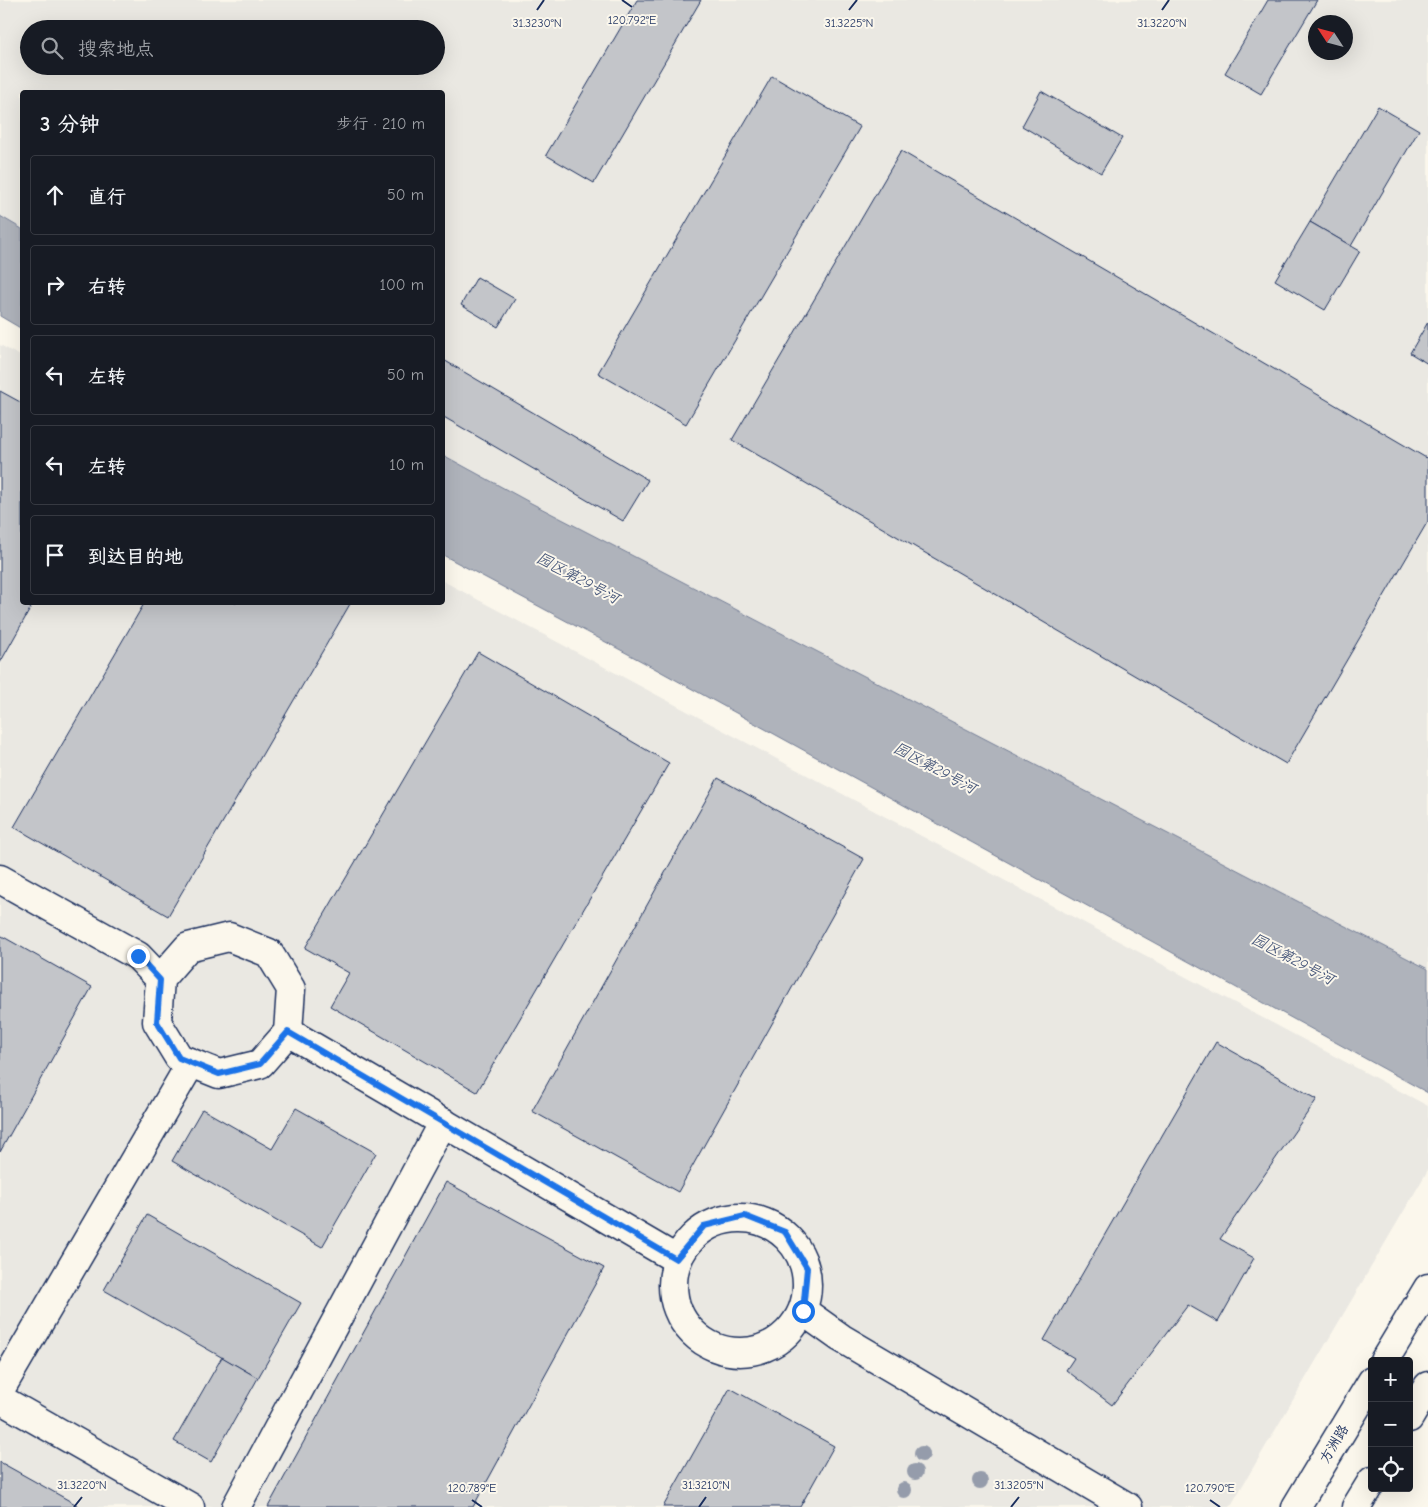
<!DOCTYPE html>
<html lang="zh">
<head>
<meta charset="utf-8">
<style>
  :root { --surface:#171b24; --page:#242831; --text:#f1f3f6; --muted:#9ea1a6; --line:#363941 }
  body { margin:0; font-family:"Comic Neue","LXGW WenKai TC",sans-serif; background:var(--page); color:var(--text) }
  .controls { position:absolute; right:15px; bottom:15px; display:grid; overflow:hidden; border-radius:5px; box-shadow:0 5px 20px #0002 }
  .controls button { width:45px; height:45px; display:grid; place-items:center; padding:0; border:0; border-bottom:1px solid var(--line); background:var(--surface); color:var(--text); font:25px sans-serif }
  .compass { position:absolute; left:1308px; top:15px; width:45px; height:45px; border-radius:50%; background:var(--surface); box-shadow:0 5px 20px #0002; rotate:306deg }
  .stop { position:absolute; width:15px; height:15px; margin:-11px; border:4px solid #1a73e8; border-radius:50%; background:#fff }
  .stop.end { background:#1a73e8; border-color:#fff; box-shadow:0 1px 5px #0008 }
  .list { margin:0; padding:0; list-style:none }
  h2 { display:flex; justify-content:space-between; align-items:center; height:65px; margin:0; padding:0 20px; font-size:21px }
  h2 small { font-size:16px; font-weight:400; color:var(--muted) }
  .list li { display:grid; grid-template-columns:32px 1fr auto; gap:15px; align-items:center; box-sizing:border-box; height:80px; margin:0 10px 10px; padding:0 10px; border:1px solid var(--line); border-radius:5px }
  .list b { display:block; font-size:19px; white-space:nowrap }
  .list em { font-size:16px; font-style:normal; color:var(--muted) }
  .icon { flex:none; width:28px; height:28px; fill:none; stroke:currentColor; stroke-width:2; stroke-linecap:round; stroke-linejoin:round }
  .map { position:relative; flex:none; width:1428px; height:1507px; overflow:hidden }
  .search { position:absolute; background:var(--surface); box-shadow:0 5px 20px #0002; left:20px; top:20px; width:425px; height:55px; display:flex; align-items:center; gap:12px; box-sizing:border-box; padding:0 18px; border-radius:28px; color:var(--muted); font-size:19px }
  .panel { position:absolute; background:var(--surface); box-shadow:0 5px 20px #0002; left:20px; top:90px; width:425px; height:515px; border-radius:5px }
  .map>svg:first-child { display:block }
  .built { fill:#eae8e2; fill-rule:evenodd }
  .water { fill:#afb3bb; stroke:#747e96 }
  .building { fill:#c3c5c9; stroke:#1b2f5e }
  .lines { fill:none; stroke-linecap:round; stroke-linejoin:round }
  .minor-casing { stroke:#1b2f5e; stroke-width:31 }
  .major-casing { stroke:#1b2f5e; stroke-width:31 }
  .minor { stroke:#fbf7ec; stroke-width:28 }
  .major { stroke:#fbf7ec; stroke-width:28 }
  .tree { fill:#959cab }
  .route { stroke:#1a73e8; stroke-width:6 }
  .ticks { fill:none; stroke:#1b2f5e; stroke-width:2 }
  .labels { text-anchor:middle; dominant-baseline:central; stroke-width:4; stroke-linejoin:round; paint-order:stroke }
  .street-label { font-size:14px; fill:#1b2f5e; stroke:#fbf7ec }
  .water-label { font-size:15px; font-style:italic; fill:#47577a; stroke:#fbf7ec }
  .ticks-label { font-size:12px; text-anchor:middle; fill:#1b2f5e; stroke:#fbf7ec; stroke-width:4; stroke-linejoin:round; paint-order:stroke }
</style>
</head>
<body>
<div class="map">
<svg width="1428" height="1507" viewBox="0 0 1428 1507">
  <rect width="100%" height="100%" fill="#fbf7ec"/>
  <filter id="ink" filterUnits="userSpaceOnUse"><feTurbulence type="fractalNoise" baseFrequency=".02" numOctaves="2"/><feDisplacementMap in="SourceGraphic" scale="10" xChannelSelector="R" yChannelSelector="G"/><feConvolveMatrix kernelMatrix="1 2 1 2 8 2 1 2 1" color-interpolation-filters="sRGB"/></filter>
  <g filter="url(#ink)">
    <g class="built">
      <path d="M0,0h1428v969l-897,-466 -88,-48 -1,-363h-420v137l-22,-13zM1316,22h30v30h-30zM29,29h407v37h-407z"/>
      <polygon points="0,345 22,357 22,602 442,602 443,581 1428,1106 1428,1170 1230,1507 0,1507"/>
    </g>
    <g class="water">
      <polygon points="0,216 22,229 22,329 0,316"/>
      <polygon points="443,455 531,503 1428,969 1428,1093 645,663 443,555"/>
    </g>
    <g class="building">
      <polygon points="637,0 701,0 594,183 546,155"/>
      <polygon points="1268,0 1317,0 1261,94 1225,73"/>
      <polygon points="772,76 860,127 686,424 598,373"/>
      <polygon points="1041,91 1122,138 1101,173 1022,126"/>
      <polygon points="1378,106 1419,130 1351,246 1310,222"/>
      <polygon points="901,151 1428,459 1428,521 1286,764 732,440"/>
      <polygon points="1310,222 1360,251 1325,310 1275,280"/>
      <polygon points="477,277 515,299 498,327 461,305"/>
      <polygon points="1428,322 1428,364 1410,353"/>
      <polygon points="442,359 648,480 623,521 442,416"/>
      <polygon points="0,391 22,403 22,602 34,602 0,663"/>
      <polygon points="145,602 348,602 350,604 168,916 14,827"/>
      <polygon points="478,652 669,763 477,1092 330,1006 349,973 305,948"/>
      <polygon points="718,778 864,859 678,1192 532,1111"/>
      <polygon points="0,935 92,987 0,1152"/>
      <polygon points="1216,1042 1317,1099 1220,1239 1254,1258 1218,1322 1188,1305 1112,1405 1066,1370 1074,1358 1044,1340"/>
      <polygon points="296,1108 376,1153 322,1247 172,1161 202,1109 272,1149"/>
      <polygon points="446,1182 604,1268 473,1507 268,1507"/>
      <polygon points="147,1215 301,1303 258,1378 104,1290"/>
      <polygon points="222,1357 258,1378 211,1462 174,1441"/>
      <polygon points="730,1388 834,1446 800,1507 663,1507"/>
      <polygon points="0,1462 77,1505 76,1507 0,1507"/>
    </g>
    <g class="lines">
      <g class="minor-casing">
        <g id="minor">
          <polyline points="0,879 138,956 160,979 157,1022 179,1058 219,1074 260,1064 288,1032 291,989 269,953 229,937 188,947 160,979"/>
          <polyline points="288,1032 676,1259"/>
          <circle cx="740" cy="1285" r="67"/>
          <polyline points="803,1311 841,1338 1128,1507"/>
          <polyline points="0,1390 191,1063"/>
          <polyline points="0,1399 190,1507"/>
          <polyline points="236,1507 443,1122"/>
        </g>
      </g>
      <g class="major-casing">
        <g id="major">
          <polyline points="1384,1361 1428,1288"/>
          <polyline points="1409,1418 1428,1386"/>
          <polyline points="1296,1507 1372,1381"/>
          <polyline points="1356,1507 1372,1481"/>
        </g>
      </g>
      <use href="#minor" class="minor"/>
      <use href="#major" class="major"/>
    </g>
    <g class="tree">
      <circle cx="922" cy="1454" r="8"/>
      <circle cx="915" cy="1472" r="8"/>
      <circle cx="980" cy="1481" r="8"/>
      <circle cx="904" cy="1490" r="8"/>
    </g>
  </g>
  <g class="lines" filter="url(#ink)">
    <polyline class="route" points="138,956 160,980 157,1022 179,1058 219,1074 260,1064 288,1032 676,1259 704,1226 745,1216 785,1232 807,1268 803,1311"/>
  </g>
  <path class="ticks" d="M622,0l10,7M537,10l7,-10M849,10l8,-10M1162,10l7,-10M472,1500l10,7M1210,1500l10,7M74,1507l8,-10M699,1507l7,-10M1011,1507l8,-10"/>
  <g class="labels">
    <g class="street-label">
      <text transform="translate(1334 1444) rotate(-59)">方洲路</text>
    </g>
    <g class="water-label">
      <text transform="translate(578 578) rotate(28)">园区第29号河</text>
      <text transform="translate(935 768) rotate(28)">园区第29号河</text>
      <text transform="translate(1293 959) rotate(28)">园区第29号河</text>
    </g>
  </g>
  <g class="ticks-label">
    <text x="632" y="24">120.792°E</text>
    <text x="537" y="27">31.3230°N</text>
    <text x="849" y="27">31.3225°N</text>
    <text x="1162" y="27">31.3220°N</text>
    <text x="82" y="1489">31.3220°N</text>
    <text x="706" y="1489">31.3210°N</text>
    <text x="1019" y="1489">31.3205°N</text>
    <text x="472" y="1492">120.789°E</text>
    <text x="1210" y="1492">120.790°E</text>
  </g>
</svg>
<div class="controls">
<button>+</button>
<button>−</button>
<button><svg class="icon" aria-label="locate" viewBox="0 0 24 24"><circle cx="12" cy="12" r="6"/><path d="M12 2v4M12 18v4M2 12h4M18 12h4"/></svg></button>
</div>
<svg class="compass" viewBox="-18 -18 36 36"><path d="M0-13l5 13h-10z" fill="#e53935"/><path d="M0 13l5-13h-10z" fill="#9ea1a6"/></svg>
<div class="stop" style="left:803px;top:1311px"></div>
<div class="stop end" style="left:138px;top:956px"></div>
<div class="search"><svg class="icon" aria-label="search" viewBox="0 0 24 24"><circle cx="10" cy="10" r="6"/><path d="M15 15l6 6"/></svg>搜索地点</div>
<section class="panel">
<h2>3 分钟<small>步行 · 210 m</small></h2>
<ul class="list">
<li><svg class="icon" aria-label="ahead" viewBox="0 0 24 24"><path d="M12 20V5M6 11l6-6 6 6"/></svg><div><b>直行</b></div><em>50 m</em></li>
<li><svg class="icon" aria-label="right" viewBox="0 0 24 24"><path d="M7 20v-9h11M14 6l5 5-5 5"/></svg><div><b>右转</b></div><em>100 m</em></li>
<li><svg class="icon" aria-label="left" viewBox="0 0 24 24"><path d="M17 20v-9H6M10 6l-5 5 5 5"/></svg><div><b>左转</b></div><em>50 m</em></li>
<li><svg class="icon" aria-label="left" viewBox="0 0 24 24"><path d="M17 20v-9H6M10 6l-5 5 5 5"/></svg><div><b>左转</b></div><em>10 m</em></li>
<li><svg class="icon" aria-label="arrive" viewBox="0 0 24 24"><path d="M6 21V4h12l-3 4 3 4H6"/></svg><div><b>到达目的地</b></div></li>
</ul>
</section>
</div>
</body>
</html>
